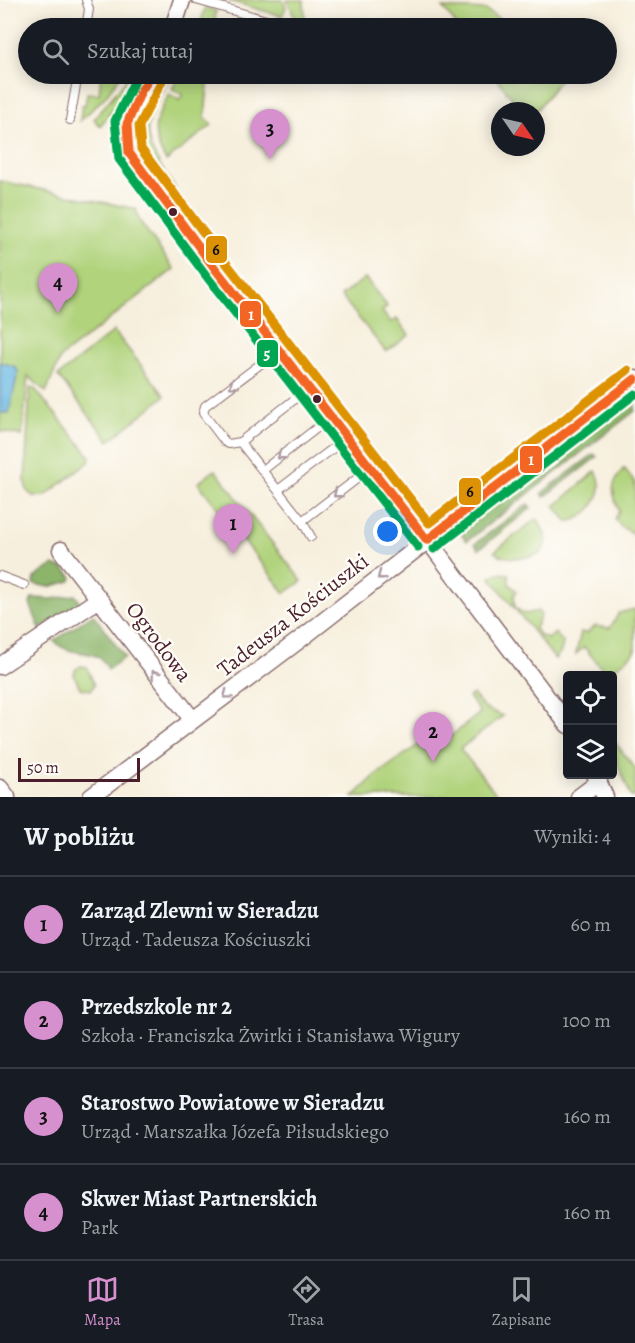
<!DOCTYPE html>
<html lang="pl">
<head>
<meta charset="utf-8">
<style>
  :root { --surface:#171b24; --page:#242831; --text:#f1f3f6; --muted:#9ea1a6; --line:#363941; --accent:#d690ce }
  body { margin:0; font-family:Alegreya,serif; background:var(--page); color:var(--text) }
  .controls { position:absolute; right:18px; bottom:18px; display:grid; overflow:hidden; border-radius:6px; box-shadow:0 3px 15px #0003 }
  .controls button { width:54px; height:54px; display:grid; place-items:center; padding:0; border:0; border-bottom:2px solid var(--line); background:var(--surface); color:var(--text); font:30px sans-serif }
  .compass { position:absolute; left:491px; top:102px; width:54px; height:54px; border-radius:50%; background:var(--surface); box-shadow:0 3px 15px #0003; rotate:124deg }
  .scale { position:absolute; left:18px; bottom:15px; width:122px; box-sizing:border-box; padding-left:6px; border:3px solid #4a1f2b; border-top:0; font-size:16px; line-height:21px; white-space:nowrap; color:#4a1f2b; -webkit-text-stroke:4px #fdfcf7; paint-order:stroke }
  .you { position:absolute; left:388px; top:532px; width:21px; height:21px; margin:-15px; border:4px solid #fff; border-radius:50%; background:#1a73e8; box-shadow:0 0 0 9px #1a73e833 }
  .badge { display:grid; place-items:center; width:39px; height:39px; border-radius:50%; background:var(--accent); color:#111; font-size:20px; font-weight:700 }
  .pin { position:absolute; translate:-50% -50px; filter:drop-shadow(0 2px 3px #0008) }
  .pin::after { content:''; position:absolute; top:32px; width:21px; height:18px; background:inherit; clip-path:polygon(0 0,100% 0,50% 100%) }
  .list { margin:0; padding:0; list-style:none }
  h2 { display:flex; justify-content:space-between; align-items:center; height:78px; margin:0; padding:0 24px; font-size:26px }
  h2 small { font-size:20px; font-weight:400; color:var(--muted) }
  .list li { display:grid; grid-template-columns:39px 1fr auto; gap:18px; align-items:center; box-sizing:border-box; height:96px; padding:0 24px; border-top:2px solid var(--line) }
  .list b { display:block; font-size:22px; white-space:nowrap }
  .list p { margin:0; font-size:20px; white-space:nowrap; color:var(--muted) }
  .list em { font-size:20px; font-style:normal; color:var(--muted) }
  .icon { flex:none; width:33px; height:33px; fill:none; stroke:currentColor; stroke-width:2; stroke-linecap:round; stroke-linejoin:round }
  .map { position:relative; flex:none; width:635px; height:797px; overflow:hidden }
  .search { position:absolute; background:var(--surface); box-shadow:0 3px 15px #0003; left:18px; right:18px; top:18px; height:66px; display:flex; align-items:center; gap:15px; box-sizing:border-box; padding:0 21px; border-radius:33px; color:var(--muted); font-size:22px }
  .sheet { height:462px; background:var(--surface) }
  nav { display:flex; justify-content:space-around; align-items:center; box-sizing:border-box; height:84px; border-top:2px solid var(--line); background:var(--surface); font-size:16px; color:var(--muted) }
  nav a { display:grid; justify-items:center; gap:3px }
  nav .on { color:var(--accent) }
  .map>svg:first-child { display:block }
  .green { fill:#b0d37b; stroke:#7d7953; stroke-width:1.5 }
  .forest { fill:#8cb56b; stroke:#6b6a4b; stroke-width:1.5 }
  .water { fill:#69b8e3; stroke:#5a6c87; stroke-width:1.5 }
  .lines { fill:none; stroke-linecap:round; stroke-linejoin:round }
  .lane-casing { stroke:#876869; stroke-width:10 }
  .street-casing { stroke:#876869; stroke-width:19 }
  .lane { stroke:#fff; stroke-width:8 }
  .street { stroke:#fff; stroke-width:16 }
  .bus-1-casing { stroke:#fdfcf7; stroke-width:14 }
  .bus-2-casing { stroke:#fdfcf7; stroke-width:14 }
  .bus-3-casing { stroke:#fdfcf7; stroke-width:14 }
  .bus-1 { stroke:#f26522; stroke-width:9 }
  .bus-2 { stroke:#00a651; stroke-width:9 }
  .bus-3 { stroke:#dd9206; stroke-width:9 }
  .oneway { stroke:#ae9aa0 }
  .bus-dot { fill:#4a1f2b; stroke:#fdfcf7; stroke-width:2 }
  .labels { text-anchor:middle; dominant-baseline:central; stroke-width:5; stroke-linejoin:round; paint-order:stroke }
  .street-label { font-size:22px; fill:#4a1f2b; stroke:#fdfcf7 }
  .line-badge { stroke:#fdfcf7; stroke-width:2 }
  .badge-label { font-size:16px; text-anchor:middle; font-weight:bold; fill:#fff }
  .pale-badge-label { font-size:16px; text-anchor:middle; font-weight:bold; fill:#111 }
</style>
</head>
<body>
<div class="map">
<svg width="635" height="797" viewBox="0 0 635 797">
  <rect width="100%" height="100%" fill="#fdfcf7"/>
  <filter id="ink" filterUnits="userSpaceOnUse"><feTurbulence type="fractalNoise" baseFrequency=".0167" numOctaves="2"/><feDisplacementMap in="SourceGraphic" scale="12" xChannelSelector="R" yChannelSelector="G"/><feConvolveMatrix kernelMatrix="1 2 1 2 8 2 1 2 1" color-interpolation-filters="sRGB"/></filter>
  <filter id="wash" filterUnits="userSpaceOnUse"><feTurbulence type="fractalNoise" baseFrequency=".008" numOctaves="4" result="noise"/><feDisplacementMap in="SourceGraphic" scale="24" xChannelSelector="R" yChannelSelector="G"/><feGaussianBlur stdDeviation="1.35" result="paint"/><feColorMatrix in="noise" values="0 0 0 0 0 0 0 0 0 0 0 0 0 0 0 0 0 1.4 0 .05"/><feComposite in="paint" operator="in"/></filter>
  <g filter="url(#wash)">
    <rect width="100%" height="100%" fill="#f7efdd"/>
    <g class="green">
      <polygon points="226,0 283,0 286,7 282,16"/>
      <polygon points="287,0 304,0 305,22 296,20"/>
      <polygon points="205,8 216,11 214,28 199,28"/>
      <polygon points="443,8 486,10 513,28 459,28"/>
      <polygon points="101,74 122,74 105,97 80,121 82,105 85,105 87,93 99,94"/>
      <polygon points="131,74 140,74 100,126 94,119"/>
      <path d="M162,74h9c-31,56 -33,59 4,114l-5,3c-40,-53 -43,-59 -8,-117z"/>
      <path d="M180,74h29l-4,43 7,8 -46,36c-17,-28 -12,-39 3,-67l10,6 4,-5 -11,-6z"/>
      <polygon points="493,74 564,74 536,111 522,111"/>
      <polygon points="0,181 136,209 139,220 174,269 61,357 46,392 28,376 22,436 0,431"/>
      <polygon points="365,278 387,306 382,312 391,322 397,319 409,335 386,352 341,296"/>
      <polygon points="114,331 165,396 109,441 58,376"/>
      <polygon points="30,387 34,388 90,456 89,462 45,496 33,496 27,491 25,480"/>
      <path d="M624,468l11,14v52l-14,-7 -6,-8 4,-8c-6,-18 -11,-24 5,-43z"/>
      <polygon points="215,470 302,581 285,593 198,483"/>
      <path d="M596,471c12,22 -6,46 -28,51l-13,-16z"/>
      <path d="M536,519l3,2 8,19 -5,12c-14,7 -35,9 -48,0z"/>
      <polygon points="498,573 509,574 509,584 517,591 514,595 515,608 525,614 538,611 541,615 535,628 539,635 548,639 555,633 563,642 561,652 555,659 490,577"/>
      <polygon points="635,609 635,652 607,675 584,647 576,654 581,632 587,633 595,626 610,628 619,613"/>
      <polygon points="81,666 87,667 94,685 91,690 80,688 74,675 75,670"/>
      <polygon points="473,694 484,708 503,716 460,749 499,797 353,797 376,775 435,733 446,740 480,713 469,697"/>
      <polygon points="613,740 635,768 635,797 631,797 613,752"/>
    </g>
    <g class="forest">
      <polygon points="635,392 635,411 467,541 458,530"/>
      <polygon points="594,454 597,457 544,497 542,493"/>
      <polygon points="528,504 531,508 479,549 475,544"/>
      <polygon points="53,565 64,569 72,577 71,581 49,587 33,584 34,578"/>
      <polygon points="75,595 79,600 79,604 40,629 30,604 32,598 52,599"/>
      <path d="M93,614l32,43 -17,12c-11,-25 -34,-8 -54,-28z"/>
    </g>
    <polygon class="water" points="0,362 16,367 18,372 9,413 0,413"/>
  </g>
  <g filter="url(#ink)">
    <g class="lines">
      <g class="lane-casing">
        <g id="lane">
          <polyline points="196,0 294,28"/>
          <polyline points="86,28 89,9 86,0"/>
          <polyline points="70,120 78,74"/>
          <polyline points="309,388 240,442 302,521 311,537"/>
          <polyline points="240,442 229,444 225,442 203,413 205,406 279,350"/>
          <polyline points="263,470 331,417"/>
          <polyline points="278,490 348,437"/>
          <polyline points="302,521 371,468"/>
          <polyline points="0,576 24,585"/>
        </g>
      </g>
      <g class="street-casing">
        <g id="street">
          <polyline points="173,28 182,0"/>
          <path d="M152,74c-20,30 -35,60 -15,93l268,343 163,215"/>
          <polyline points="61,550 99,599"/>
          <polyline points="0,666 99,599 192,719"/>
          <polyline points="595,774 605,797"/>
          <polyline points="0,788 7,797"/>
          <polyline points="91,797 298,641 635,379"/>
          <polyline points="579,797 599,782"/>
        </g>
      </g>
      <use href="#lane" class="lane"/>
      <use href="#street" class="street"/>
      <g class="bus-1-casing">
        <g id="bus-1">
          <polyline points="152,74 141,91 127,124 129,153 217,271 427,540"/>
          <polyline points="427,540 635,379"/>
        </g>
      </g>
      <g class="bus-2-casing">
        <g id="bus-2">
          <polyline points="138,74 115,121 119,159 208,278 418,547"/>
          <polyline points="434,549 635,394"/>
        </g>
      </g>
      <g class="bus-3-casing">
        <polyline id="bus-3" points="162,81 139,126 141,149 227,264 429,523 628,370"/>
      </g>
      <use href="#bus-1" class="bus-1"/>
      <use href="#bus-2" class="bus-2"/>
      <use href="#bus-3" class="bus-3"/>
    </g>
    <defs><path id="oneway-chevron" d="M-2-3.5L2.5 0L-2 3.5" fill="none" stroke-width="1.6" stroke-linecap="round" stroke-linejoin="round" transform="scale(1.5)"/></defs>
    <g class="oneway">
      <use href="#oneway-chevron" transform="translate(233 385) rotate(143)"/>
      <use href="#oneway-chevron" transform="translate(281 456) rotate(142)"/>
      <use href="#oneway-chevron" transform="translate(337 494) rotate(142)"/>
      <use href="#oneway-chevron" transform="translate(381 576) rotate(142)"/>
      <use href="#oneway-chevron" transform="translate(155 674) rotate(-127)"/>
      <use href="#oneway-chevron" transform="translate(227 695) rotate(143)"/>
    </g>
  </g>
  <g class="bus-dot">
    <circle cx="173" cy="212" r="5"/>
    <circle cx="317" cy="399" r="5"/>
  </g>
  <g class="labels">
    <g class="street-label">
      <text transform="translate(293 615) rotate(-38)">Tadeusza Kościuszki</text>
      <text transform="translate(159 642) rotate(53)">Ogrodowa</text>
    </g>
  </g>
  <g class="line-badge">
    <rect x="205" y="235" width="23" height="29" rx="6" fill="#dd9206"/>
    <rect x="239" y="300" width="23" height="28" rx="6" fill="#f26522"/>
    <rect x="256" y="339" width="23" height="29" rx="6" fill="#00a651"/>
    <rect x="519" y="445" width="24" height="29" rx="6" fill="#f26522"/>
    <rect x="458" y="477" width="24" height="29" rx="6" fill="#dd9206"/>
  </g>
  <g class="badge-label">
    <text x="251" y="320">1</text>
    <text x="267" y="359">5</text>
    <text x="531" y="465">1</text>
  </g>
  <g class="pale-badge-label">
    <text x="216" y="255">6</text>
    <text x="470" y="497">6</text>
  </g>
</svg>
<div class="controls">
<button><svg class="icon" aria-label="locate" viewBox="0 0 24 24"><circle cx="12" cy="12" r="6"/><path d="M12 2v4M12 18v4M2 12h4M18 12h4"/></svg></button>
<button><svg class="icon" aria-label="layers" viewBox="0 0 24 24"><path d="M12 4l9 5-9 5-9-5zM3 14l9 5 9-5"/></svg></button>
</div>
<svg class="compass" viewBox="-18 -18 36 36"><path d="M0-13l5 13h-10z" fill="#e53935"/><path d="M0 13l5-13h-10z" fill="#9ea1a6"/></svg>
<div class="scale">50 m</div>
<div class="you"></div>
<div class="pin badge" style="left:233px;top:554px">1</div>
<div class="pin badge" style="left:433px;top:762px">2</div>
<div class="pin badge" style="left:270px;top:159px">3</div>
<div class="pin badge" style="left:58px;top:313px">4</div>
<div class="search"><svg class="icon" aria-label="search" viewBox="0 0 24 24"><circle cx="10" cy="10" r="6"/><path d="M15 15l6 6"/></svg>Szukaj tutaj</div>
</div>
<section class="sheet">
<h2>W pobliżu<small>Wyniki: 4</small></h2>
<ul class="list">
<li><span class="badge">1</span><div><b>Zarząd Zlewni w Sieradzu</b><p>Urząd · Tadeusza Kościuszki</p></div><em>60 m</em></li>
<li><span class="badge">2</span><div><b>Przedszkole nr 2</b><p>Szkoła · Franciszka Żwirki i Stanisława Wigury</p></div><em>100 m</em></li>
<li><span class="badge">3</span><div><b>Starostwo Powiatowe w Sieradzu</b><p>Urząd · Marszałka Józefa Piłsudskiego</p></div><em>160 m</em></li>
<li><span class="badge">4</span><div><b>Skwer Miast Partnerskich</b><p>Park</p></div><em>160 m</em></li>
</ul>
</section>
<nav>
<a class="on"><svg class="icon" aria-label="map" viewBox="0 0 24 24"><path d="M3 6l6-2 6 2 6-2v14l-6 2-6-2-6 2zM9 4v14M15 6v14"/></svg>Mapa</a>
<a><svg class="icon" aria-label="directions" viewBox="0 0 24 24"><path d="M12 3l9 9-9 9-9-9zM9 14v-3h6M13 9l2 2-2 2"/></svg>Trasa</a>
<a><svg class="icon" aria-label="saved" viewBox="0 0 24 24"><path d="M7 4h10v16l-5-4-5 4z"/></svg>Zapisane</a>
</nav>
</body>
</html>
